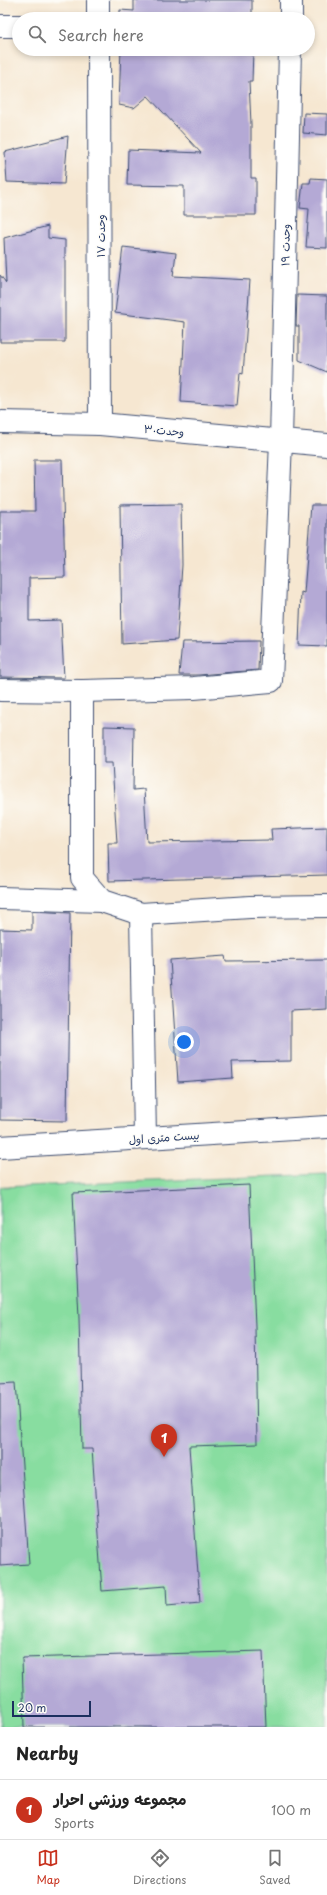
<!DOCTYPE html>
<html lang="en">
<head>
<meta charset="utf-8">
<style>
  :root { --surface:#fff; --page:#f2f2f2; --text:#222; --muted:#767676; --line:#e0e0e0; --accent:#c8321e }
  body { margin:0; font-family:"Playpen Sans","Playpen Sans Arabic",sans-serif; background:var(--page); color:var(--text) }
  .scale { position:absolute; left:12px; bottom:10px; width:79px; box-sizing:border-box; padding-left:4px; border:2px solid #1b2f5e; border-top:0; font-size:11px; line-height:14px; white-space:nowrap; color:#1b2f5e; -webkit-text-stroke:3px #fdfcf7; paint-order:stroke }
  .you { position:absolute; left:184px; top:1042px; width:14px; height:14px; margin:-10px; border:3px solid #fff; border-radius:50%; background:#1a73e8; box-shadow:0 0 0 6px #1a73e833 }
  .badge { display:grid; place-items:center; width:26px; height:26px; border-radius:50%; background:var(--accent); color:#fff; font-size:13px; font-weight:700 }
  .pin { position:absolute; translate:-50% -33px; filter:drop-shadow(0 1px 2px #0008) }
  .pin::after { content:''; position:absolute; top:21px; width:14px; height:12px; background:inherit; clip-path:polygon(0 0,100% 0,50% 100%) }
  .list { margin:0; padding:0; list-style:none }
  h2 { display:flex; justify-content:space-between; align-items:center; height:52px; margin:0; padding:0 16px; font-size:17px }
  h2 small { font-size:13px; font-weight:400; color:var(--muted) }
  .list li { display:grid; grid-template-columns:26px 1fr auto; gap:12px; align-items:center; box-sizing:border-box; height:60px; padding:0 16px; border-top:1px solid var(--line) }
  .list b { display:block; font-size:15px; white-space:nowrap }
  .list p { margin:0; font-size:13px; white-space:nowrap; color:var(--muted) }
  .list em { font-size:13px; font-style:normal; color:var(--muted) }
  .icon { flex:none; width:22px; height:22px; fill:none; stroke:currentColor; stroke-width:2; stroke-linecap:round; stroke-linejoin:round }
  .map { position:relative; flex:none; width:327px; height:1727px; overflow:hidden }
  .search { position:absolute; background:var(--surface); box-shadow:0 2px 6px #0003; left:12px; right:12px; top:12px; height:44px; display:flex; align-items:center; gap:10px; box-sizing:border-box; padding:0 14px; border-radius:22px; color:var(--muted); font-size:15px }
  .sheet { height:112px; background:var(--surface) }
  nav { display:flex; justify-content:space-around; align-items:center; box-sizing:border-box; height:56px; border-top:1px solid var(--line); background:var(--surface); font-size:11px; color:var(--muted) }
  nav a { display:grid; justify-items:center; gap:2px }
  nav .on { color:var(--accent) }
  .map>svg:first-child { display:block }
  .green { fill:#88dda0; stroke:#52867f }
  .building { fill:#b4a9d5 }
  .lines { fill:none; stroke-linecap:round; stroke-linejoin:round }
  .minor-casing { stroke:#3c4b6f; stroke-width:24 }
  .tertiary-casing { stroke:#3c4b6f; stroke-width:24 }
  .minor { stroke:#fff; stroke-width:22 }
  .tertiary { stroke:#fff; stroke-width:22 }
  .labels { text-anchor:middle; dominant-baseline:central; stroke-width:3; stroke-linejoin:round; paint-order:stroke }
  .street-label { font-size:11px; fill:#1b2f5e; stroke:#fdfcf7 }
</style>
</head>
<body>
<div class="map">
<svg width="327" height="1727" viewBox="0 0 327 1727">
  <rect width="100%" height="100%" fill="#fdfcf7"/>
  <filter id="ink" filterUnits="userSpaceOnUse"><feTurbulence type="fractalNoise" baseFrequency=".025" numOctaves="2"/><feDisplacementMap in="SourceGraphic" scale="8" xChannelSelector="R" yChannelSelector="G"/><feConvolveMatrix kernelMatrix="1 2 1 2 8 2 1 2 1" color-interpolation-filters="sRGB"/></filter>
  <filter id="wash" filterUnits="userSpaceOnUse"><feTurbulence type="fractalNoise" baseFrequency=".012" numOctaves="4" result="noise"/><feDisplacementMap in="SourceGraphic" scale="16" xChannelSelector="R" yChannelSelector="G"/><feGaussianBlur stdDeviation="0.9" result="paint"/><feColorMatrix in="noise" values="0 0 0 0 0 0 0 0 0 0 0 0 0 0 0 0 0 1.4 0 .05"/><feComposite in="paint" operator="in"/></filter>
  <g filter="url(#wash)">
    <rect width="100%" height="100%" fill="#f6e7d1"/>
    <polygon class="green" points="327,1174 327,1727 0,1727 0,1187"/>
    <g id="blocks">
      <g class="building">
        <polygon points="134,0 252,0 252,19 120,19 120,10 134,11"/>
        <polygon points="121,49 253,49 252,81 249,81 251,124 251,178 256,178 256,215 184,215 184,186 127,185 128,150 201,153 148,96 134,108 119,105"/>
        <polygon points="304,113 327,114 327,135 303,133"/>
        <polygon points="68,136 64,184 7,182 5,152"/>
        <polygon points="311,178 327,179 327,248 306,247 309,209 300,208 303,183 310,183"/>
        <polygon points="48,226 48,238 65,240 65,342 0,342 0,275 6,283 4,238"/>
        <polygon points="123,247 176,253 173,276 250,280 243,374 240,373 237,406 181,402 185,322 115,313"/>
        <polygon points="297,295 327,296 327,372 299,360 299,326 296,326"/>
        <polygon points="34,460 62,460 65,577 29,578 29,621 61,620 64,678 0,677 0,511 35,511"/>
        <polygon points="181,504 182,565 177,640 122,644 120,505"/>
        <polygon points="311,505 327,505 327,646 299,645 301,592 304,593"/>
        <polygon points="259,641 258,670 199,675 179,675 182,642"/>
        <polygon points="104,726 134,727 133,790 144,789 147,842 272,840 271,829 327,827 327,875 109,881 108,843 117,843 112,763 104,763"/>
        <polygon points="32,911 70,913 67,1121 0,1120 0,929 32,930"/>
        <polygon points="225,956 226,961 327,960 327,1009 291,1011 291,1061 232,1062 233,1078 178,1082 170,960"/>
        <polygon points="249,1185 255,1326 257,1444 189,1446 200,1603 167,1606 166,1586 102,1591 92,1449 82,1449 79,1318 73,1193"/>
        <polygon points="16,1382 29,1564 0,1566 0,1383"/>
        <polygon points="263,1651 266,1727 24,1727 22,1658"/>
      </g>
    </g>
  </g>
  <g filter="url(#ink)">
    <use href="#blocks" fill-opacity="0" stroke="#3c4b6f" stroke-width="1"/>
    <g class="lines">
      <g class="minor-casing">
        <g id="minor">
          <polyline points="98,0 98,19"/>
          <polyline points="291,19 291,0"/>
          <polyline points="0,26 19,26"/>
          <polyline points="99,49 100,424"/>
          <polyline points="290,49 281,441 271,681 194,688 82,691 82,878 102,901 141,914 250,907 327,906"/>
          <polyline points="0,422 100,424 327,445"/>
          <polyline points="0,690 82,691"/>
          <polyline points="0,898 102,901"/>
          <polyline points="141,914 145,1138"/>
        </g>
      </g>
      <g class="tertiary-casing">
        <polyline id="tertiary" points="0,1147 327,1127"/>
      </g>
      <use href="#minor" class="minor"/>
      <use href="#tertiary" class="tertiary"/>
    </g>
  </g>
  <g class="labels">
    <g class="street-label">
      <text transform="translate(100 236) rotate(-90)">وحدت ۱۷</text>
      <text transform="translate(285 245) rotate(-89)">وحدت ۱۹</text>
      <text transform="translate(164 430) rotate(5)">وحدت۳۰</text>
      <text transform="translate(164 1137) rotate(-4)">بیست متری اول</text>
    </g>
  </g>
</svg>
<div class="scale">20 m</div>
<div class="you"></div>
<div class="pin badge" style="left:164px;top:1457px">1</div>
<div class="search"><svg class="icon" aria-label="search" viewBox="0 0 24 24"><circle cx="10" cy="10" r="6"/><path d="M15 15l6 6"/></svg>Search here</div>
</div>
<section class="sheet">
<h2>Nearby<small></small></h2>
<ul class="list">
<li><span class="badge">1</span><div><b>مجموعه ورزشی احرار</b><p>Sports</p></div><em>100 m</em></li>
</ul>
</section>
<nav>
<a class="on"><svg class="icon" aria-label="map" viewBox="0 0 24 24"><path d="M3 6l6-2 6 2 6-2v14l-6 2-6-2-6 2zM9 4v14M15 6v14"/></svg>Map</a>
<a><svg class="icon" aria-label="directions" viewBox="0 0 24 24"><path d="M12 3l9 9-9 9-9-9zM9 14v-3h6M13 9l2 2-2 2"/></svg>Directions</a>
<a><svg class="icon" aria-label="saved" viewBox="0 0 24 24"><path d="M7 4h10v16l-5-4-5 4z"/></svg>Saved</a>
</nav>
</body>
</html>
